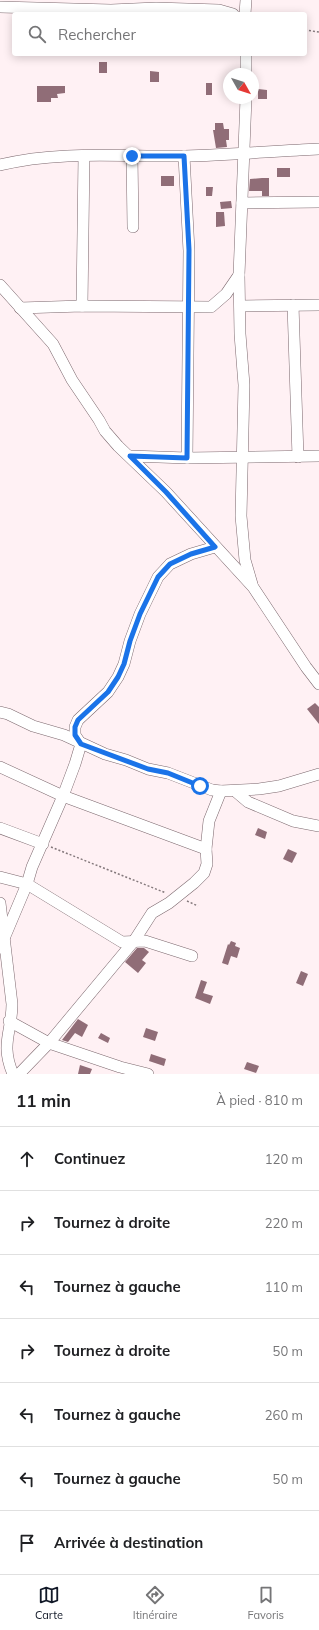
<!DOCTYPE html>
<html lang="fr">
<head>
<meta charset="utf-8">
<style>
  :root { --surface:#fff; --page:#f6f6f6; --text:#202124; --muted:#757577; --line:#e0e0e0; --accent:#111827 }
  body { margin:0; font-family:Mulish,sans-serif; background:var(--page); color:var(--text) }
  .compass { position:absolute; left:223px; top:68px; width:36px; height:36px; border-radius:50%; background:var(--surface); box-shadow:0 2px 10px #0003; rotate:129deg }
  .stop { position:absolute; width:12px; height:12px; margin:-9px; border:3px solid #1a73e8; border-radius:50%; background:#fff }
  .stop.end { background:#1a73e8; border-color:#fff; box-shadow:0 1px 4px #0008 }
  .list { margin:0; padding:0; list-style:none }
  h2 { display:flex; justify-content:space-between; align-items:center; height:52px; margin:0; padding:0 16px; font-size:17px }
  h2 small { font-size:13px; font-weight:400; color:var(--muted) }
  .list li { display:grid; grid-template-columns:26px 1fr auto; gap:12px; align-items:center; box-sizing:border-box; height:64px; padding:0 16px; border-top:1px solid var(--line) }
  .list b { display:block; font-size:15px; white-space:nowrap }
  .list em { font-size:13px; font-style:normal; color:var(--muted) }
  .icon { flex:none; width:22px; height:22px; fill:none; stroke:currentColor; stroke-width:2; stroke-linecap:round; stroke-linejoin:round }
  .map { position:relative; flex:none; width:319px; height:1074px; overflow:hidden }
  .search { position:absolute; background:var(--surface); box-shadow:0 2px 10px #0003; left:12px; right:12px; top:12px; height:44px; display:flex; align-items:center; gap:10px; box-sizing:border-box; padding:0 14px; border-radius:4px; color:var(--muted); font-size:15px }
  .sheet { height:500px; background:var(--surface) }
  nav { display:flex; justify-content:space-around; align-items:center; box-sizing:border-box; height:56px; border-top:1px solid var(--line); background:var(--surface); font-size:11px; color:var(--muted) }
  nav a { display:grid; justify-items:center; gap:2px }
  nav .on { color:var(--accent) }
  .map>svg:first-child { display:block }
  .building { fill:#906d77 }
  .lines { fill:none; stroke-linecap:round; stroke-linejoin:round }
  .minor-casing { stroke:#7c686e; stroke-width:12 }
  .path { stroke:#84797c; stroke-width:1.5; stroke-dasharray:2 2; stroke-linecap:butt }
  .minor { stroke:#fff; stroke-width:11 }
  .route { stroke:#1a73e8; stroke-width:5 }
</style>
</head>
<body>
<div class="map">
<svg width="319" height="1074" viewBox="0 0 319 1074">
  <rect width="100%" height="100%" fill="#fff1f4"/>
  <g class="building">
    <rect x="99" y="62" width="8" height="11"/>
    <polygon points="150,71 159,72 159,82 150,82"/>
    <rect x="206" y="83" width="6" height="12"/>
    <polygon points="37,86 65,86 65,93 57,94 58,98 51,98 51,102 37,102"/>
    <polygon points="258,89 267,90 267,99 258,99"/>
    <polygon points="215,123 223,123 224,129 229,129 229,140 226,140 227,147 216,148 213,130 215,130"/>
    <rect x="277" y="168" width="13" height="9"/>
    <rect x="161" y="176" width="13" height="10"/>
    <polygon points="262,178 269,178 269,196 262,196 262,191 249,191 250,179"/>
    <polygon points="206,187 213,187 212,196 206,196"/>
    <polygon points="231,201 232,208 221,209 220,202"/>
    <polygon points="216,212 224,212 225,226 216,227"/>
    <polygon points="315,703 319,707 319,724 307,709"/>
    <polygon points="258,828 267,832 265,839 255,835"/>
    <polygon points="288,849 297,853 292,863 283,859"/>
    <polygon points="231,941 236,943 235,946 240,948 237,958 231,956 228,965 222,963 228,944 229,945"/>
    <polygon points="137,948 144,948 149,952 142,960 146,963 138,973 125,962"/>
    <polygon points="301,971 308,974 303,986 296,983"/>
    <polygon points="201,980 207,982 203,993 213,996 210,1004 195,998"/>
    <polygon points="78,1019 88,1025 82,1037 75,1033 68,1042 62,1040"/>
    <polygon points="146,1028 158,1032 155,1041 143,1037"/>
    <polygon points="101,1033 110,1038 108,1043 98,1038"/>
    <polygon points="151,1054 166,1059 164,1066 149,1061"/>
    <polygon points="247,1062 259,1066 256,1073 244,1069"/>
    <polygon points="80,1065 92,1069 90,1074 78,1074"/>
  </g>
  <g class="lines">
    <g class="minor-casing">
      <g id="minor">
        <polyline points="0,7 111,10 156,8 219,10 233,14"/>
        <polyline points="245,14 246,0"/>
        <polyline points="246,54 246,74"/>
        <polyline points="246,98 239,275 240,334 244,385 241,516 245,560 252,584"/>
        <polyline points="132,156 133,227"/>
        <polyline points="184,156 189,251 187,458"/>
        <path d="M0,165c60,-15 124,-8 185,-9 45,-1 89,-5 134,-7"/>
        <polyline points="242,203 319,202"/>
        <polyline points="0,285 53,344 72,380 99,420 105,431 118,446 166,492 253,587 306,667 319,684"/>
        <polyline points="293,305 298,457"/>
        <polyline points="82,306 84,156"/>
        <polyline points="240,306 319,305"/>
        <polyline points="20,308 82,306 211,307 226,294 239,275"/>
        <polyline points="130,456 187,458 319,456"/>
        <polyline points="0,712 8,714 33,726 64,735 105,754 126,760 148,769 168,773 212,790 221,791 259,789 279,786 319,774"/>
        <polyline points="0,767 63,796 206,849"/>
        <polyline points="235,791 248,802 293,821 319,826"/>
        <polyline points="0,828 43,844"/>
        <polyline points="0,877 27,884 122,942 145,941 192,956"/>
        <path d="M0,903l12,101c0,28 -12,40 1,70"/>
        <polyline points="0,948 27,884 32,867 63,796 75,764 81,744 75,735 75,727 78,720 108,692 118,677 124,664 130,641 140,614 158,577 170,564 191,554 215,547"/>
        <polyline points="9,1021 49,1043 120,1067 148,1074"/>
        <polyline points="19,1074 49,1043 134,941 152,913 169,903 194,883 204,873 207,864 206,849 209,821 221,791"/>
      </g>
    </g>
    <g class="path">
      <polyline points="305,30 319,32"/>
      <polyline points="51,847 166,893"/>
      <polyline points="187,901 198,906"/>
    </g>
    <use href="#minor" class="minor"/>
  </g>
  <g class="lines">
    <polyline class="route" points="132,156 184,156 189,250 187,458 130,456 166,492 215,547 191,554 170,564 158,577 140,614 130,641 124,664 118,677 108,692 78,720 75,727 75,735 81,744 148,769 168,773 200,786"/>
  </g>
</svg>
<svg class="compass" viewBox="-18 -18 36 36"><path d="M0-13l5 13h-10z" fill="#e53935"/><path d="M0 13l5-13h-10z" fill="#757577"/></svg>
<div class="stop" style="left:200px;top:786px"></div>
<div class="stop end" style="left:132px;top:156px"></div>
<div class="search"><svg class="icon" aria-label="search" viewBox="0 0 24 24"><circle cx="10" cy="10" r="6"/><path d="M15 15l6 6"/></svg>Rechercher</div>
</div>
<section class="sheet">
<h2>11 min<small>À pied · 810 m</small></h2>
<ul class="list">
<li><svg class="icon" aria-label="ahead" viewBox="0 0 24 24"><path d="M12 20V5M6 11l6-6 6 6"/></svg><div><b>Continuez</b></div><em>120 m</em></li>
<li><svg class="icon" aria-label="right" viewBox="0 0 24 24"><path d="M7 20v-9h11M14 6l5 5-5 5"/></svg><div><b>Tournez à droite</b></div><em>220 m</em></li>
<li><svg class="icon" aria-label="left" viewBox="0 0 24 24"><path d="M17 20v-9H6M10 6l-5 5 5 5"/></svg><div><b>Tournez à gauche</b></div><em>110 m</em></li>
<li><svg class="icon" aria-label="right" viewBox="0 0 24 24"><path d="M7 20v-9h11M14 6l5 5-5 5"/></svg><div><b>Tournez à droite</b></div><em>50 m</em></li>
<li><svg class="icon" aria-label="left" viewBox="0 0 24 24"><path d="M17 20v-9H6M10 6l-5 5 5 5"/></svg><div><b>Tournez à gauche</b></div><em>260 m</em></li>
<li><svg class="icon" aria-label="left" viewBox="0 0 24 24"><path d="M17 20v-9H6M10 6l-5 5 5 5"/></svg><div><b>Tournez à gauche</b></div><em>50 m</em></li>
<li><svg class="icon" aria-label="arrive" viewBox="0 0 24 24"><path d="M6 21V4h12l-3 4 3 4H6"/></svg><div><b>Arrivée à destination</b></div></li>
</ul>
</section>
<nav>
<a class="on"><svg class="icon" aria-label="map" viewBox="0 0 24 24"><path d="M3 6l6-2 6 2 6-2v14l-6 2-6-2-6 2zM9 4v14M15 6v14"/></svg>Carte</a>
<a><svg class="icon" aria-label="directions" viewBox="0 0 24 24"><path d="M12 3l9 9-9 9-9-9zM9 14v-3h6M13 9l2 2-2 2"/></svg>Itinéraire</a>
<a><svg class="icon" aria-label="saved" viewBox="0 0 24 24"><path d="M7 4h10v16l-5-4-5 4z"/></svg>Favoris</a>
</nav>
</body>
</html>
